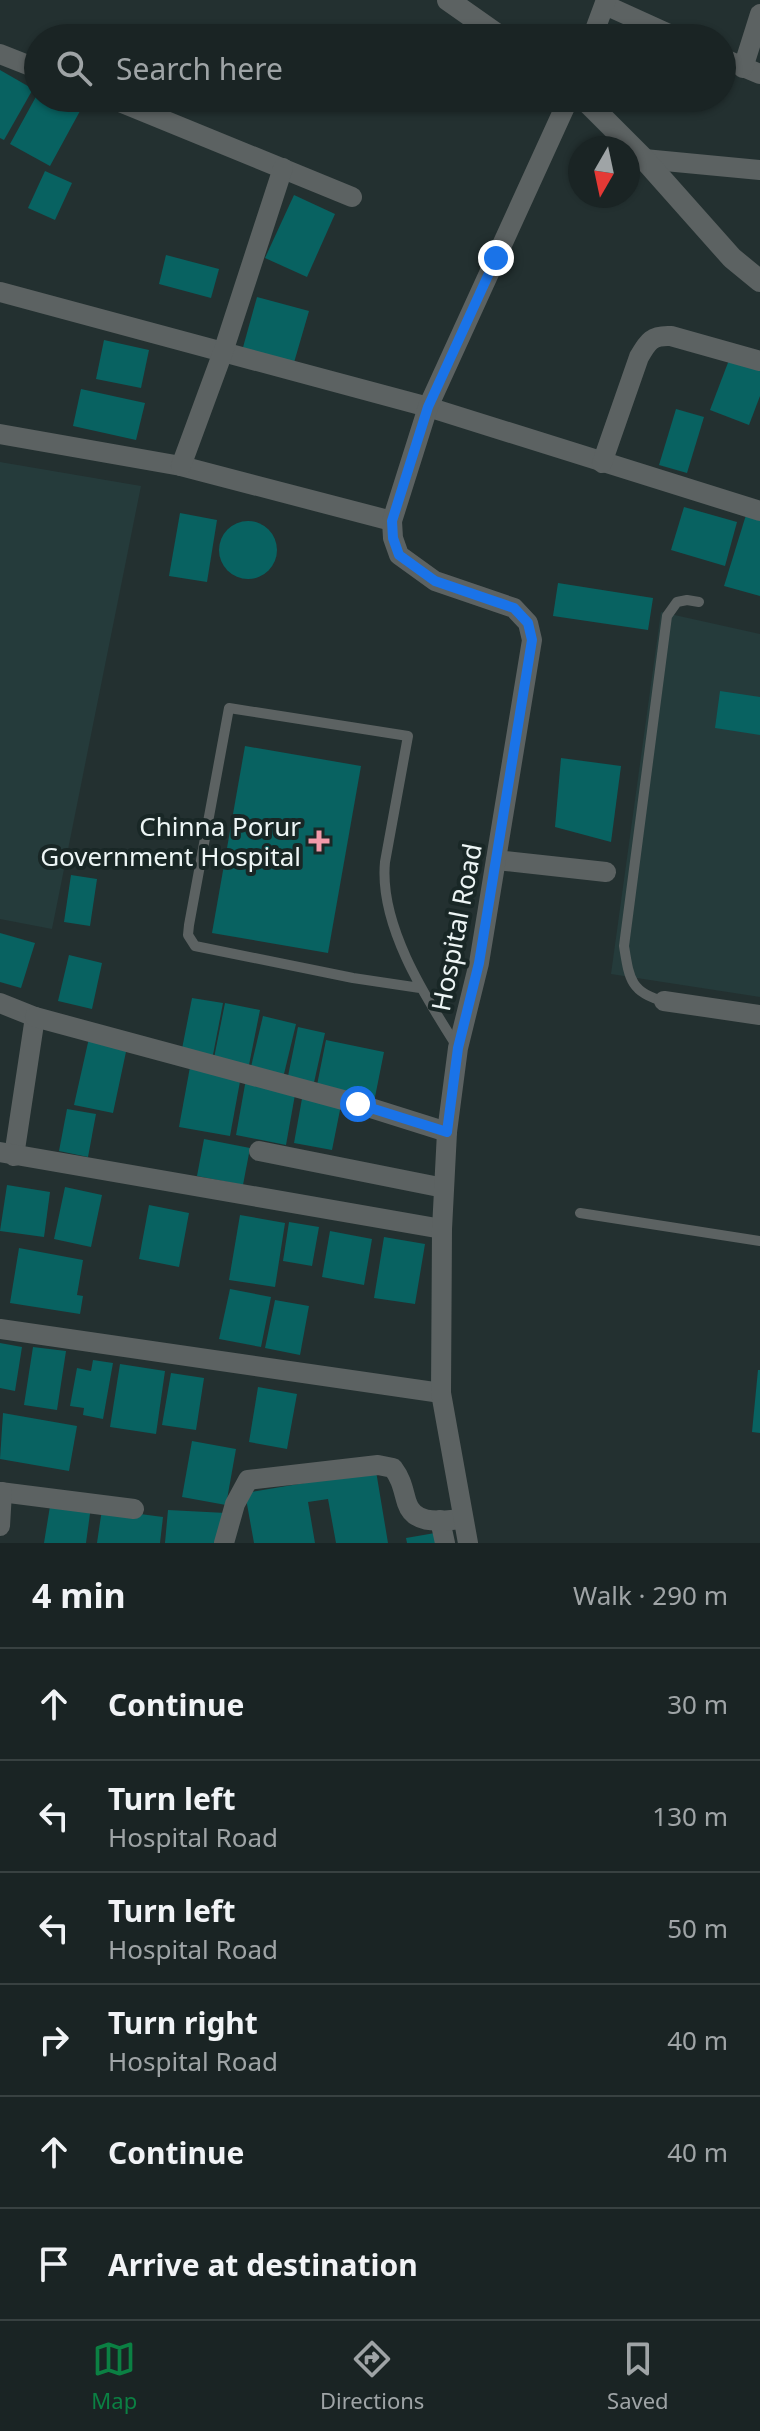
<!DOCTYPE html>
<html lang="en">
<head>
<meta charset="utf-8">
<style>
  :root { --surface:#1a2424; --page:#273031; --text:#f1f3f6; --muted:#9fa4a6; --line:#384141; --accent:#0b8043 }
  body { margin:0; font-family:"Noto Sans",sans-serif; background:var(--page); color:var(--text) }
  .compass { position:absolute; left:568px; top:136px; width:72px; height:72px; border-radius:50%; background:var(--surface); box-shadow:0 2px 6px #0004; rotate:189deg }
  .stop { position:absolute; width:24px; height:24px; margin:-18px; border:6px solid #1a73e8; border-radius:50%; background:#fff }
  .stop.end { background:#1a73e8; border-color:#fff; box-shadow:0 2px 8px #0008 }
  .list { margin:0; padding:0; list-style:none }
  h2 { display:flex; justify-content:space-between; align-items:center; height:104px; margin:0; padding:0 32px; font-size:34px }
  h2 small { font-size:26px; font-weight:400; color:var(--muted) }
  .list li { display:grid; grid-template-columns:52px 1fr auto; gap:24px; align-items:center; box-sizing:border-box; height:112px; padding:0 32px; border-top:2px solid var(--line) }
  .list b { display:block; font-size:30px; white-space:nowrap }
  .list p { margin:0; font-size:26px; white-space:nowrap; color:var(--muted) }
  .list em { font-size:26px; font-style:normal; color:var(--muted) }
  .icon { flex:none; width:44px; height:44px; fill:none; stroke:currentColor; stroke-width:2; stroke-linecap:round; stroke-linejoin:round }
  .map { position:relative; flex:none; width:760px; height:1543px; overflow:hidden }
  .search { position:absolute; background:var(--surface); box-shadow:0 2px 6px #0004; left:24px; right:24px; top:24px; height:88px; display:flex; align-items:center; gap:20px; box-sizing:border-box; padding:0 28px; border-radius:44px; color:var(--muted); font-size:30px }
  .sheet { height:776px; background:var(--surface) }
  nav { display:flex; justify-content:space-around; align-items:center; box-sizing:border-box; height:112px; border-top:2px solid var(--line); background:var(--surface); font-size:22px; color:var(--muted) }
  nav a { display:grid; justify-items:center; gap:4px }
  nav .on { color:var(--accent) }
  .map>svg:first-child { display:block }
  .built { fill:#253b3b }
  .building { fill:#086261 }
  .lines { fill:none; stroke-linecap:round; stroke-linejoin:round }
  .service { stroke:#5c6262; stroke-width:10 }
  .minor { stroke:#5c6262; stroke-width:20 }
  .tertiary { stroke:#5c6262; stroke-width:22 }
  .route { stroke:#1a73e8; stroke-width:10 }
  .poi-dot { fill:#f39aaa; stroke:#192726; stroke-width:3 }
  .labels { text-anchor:middle; dominant-baseline:central; stroke-width:8; stroke-linejoin:round; paint-order:stroke }
  .poi-label { font-size:26px; fill:#edf5f5; stroke:#192726; text-anchor:end }
  .street-label { font-size:26px; fill:#edf5f5; stroke:#192726 }
</style>
</head>
<body>
<div class="map">
<svg width="760" height="1543" viewBox="0 0 760 1543">
  <rect width="100%" height="100%" fill="#233030"/>
  <g class="built">
    <polygon points="0,462 141,486 52,929 0,919"/>
    <polygon points="661,612 760,634 760,997 611,974"/>
  </g>
  <g class="building">
    <polygon points="0,70 33,89 4,140 0,138"/>
    <polygon points="38,93 38,98 57,98 80,111 50,166 10,144"/>
    <polygon points="45,171 72,183 55,220 28,208"/>
    <polygon points="294,195 335,214 307,277 265,258"/>
    <polygon points="166,255 219,269 211,298 159,284"/>
    <polygon points="257,297 309,311 293,366 242,351"/>
    <polygon points="104,340 149,350 141,388 96,379"/>
    <polygon points="729,360 760,371 760,396 749,425 710,410"/>
    <polygon points="81,389 145,403 136,440 73,426"/>
    <polygon points="676,409 704,417 687,473 659,465"/>
    <polygon points="684,507 737,522 725,566 671,550"/>
    <polygon points="180,513 217,520 207,582 169,576"/>
    <polygon points="746,515 760,519 760,596 724,586"/>
    <circle cx="248" cy="550" r="29"/>
    <polygon points="558,583 653,598 648,630 553,616"/>
    <polygon points="720,691 760,697 760,735 715,728"/>
    <polygon points="245,746 361,766 328,953 212,933"/>
    <polygon points="561,758 621,766 611,842 555,827"/>
    <polygon points="71,875 97,879 90,926 64,922"/>
    <polygon points="0,933 35,943 21,988 0,982"/>
    <polygon points="69,955 102,963 92,1009 58,1001"/>
    <polygon points="192,998 223,1003 212,1060 181,1054"/>
    <polygon points="225,1003 260,1010 248,1070 213,1063"/>
    <polygon points="263,1016 296,1024 283,1078 250,1071"/>
    <polygon points="298,1027 325,1033 313,1087 287,1081"/>
    <polygon points="89,1038 127,1047 113,1113 74,1105"/>
    <polygon points="326,1040 384,1052 374,1102 316,1090"/>
    <polygon points="190,1067 241,1076 230,1136 179,1127"/>
    <polygon points="246,1079 296,1089 286,1145 236,1135"/>
    <polygon points="303,1093 342,1100 332,1150 294,1143"/>
    <polygon points="67,1109 96,1114 88,1157 59,1151"/>
    <polygon points="204,1139 250,1148 243,1185 197,1176"/>
    <polygon points="7,1185 50,1192 44,1237 0,1231"/>
    <polygon points="65,1187 102,1195 91,1247 54,1239"/>
    <polygon points="149,1205 189,1213 179,1267 139,1259"/>
    <polygon points="240,1215 285,1223 275,1287 229,1280"/>
    <polygon points="289,1222 319,1227 312,1266 283,1261"/>
    <polygon points="330,1231 372,1239 364,1285 322,1277"/>
    <polygon points="384,1237 425,1244 415,1304 374,1298"/>
    <polygon points="19,1248 83,1260 77,1295 83,1296 80,1314 10,1303"/>
    <polygon points="230,1289 271,1297 261,1347 219,1339"/>
    <polygon points="275,1300 309,1306 300,1355 265,1348"/>
    <polygon points="0,1343 22,1347 15,1391 0,1388"/>
    <polygon points="33,1347 66,1351 57,1410 24,1405"/>
    <polygon points="93,1360 113,1363 103,1419 83,1415 84,1408 70,1406 77,1368 91,1371"/>
    <polygon points="120,1364 165,1371 156,1434 110,1427"/>
    <polygon points="758,1370 760,1370 760,1433 752,1432"/>
    <polygon points="171,1373 204,1378 196,1430 162,1425"/>
    <polygon points="258,1387 297,1394 287,1449 249,1442"/>
    <polygon points="3,1413 77,1426 69,1471 0,1459"/>
    <polygon points="192,1441 236,1449 226,1505 182,1497"/>
    <polygon points="376,1471 388,1543 336,1543 328,1499 308,1502 315,1543 254,1543 245,1493"/>
    <polygon points="51,1500 91,1506 86,1543 44,1543"/>
    <polygon points="102,1509 163,1517 160,1543 97,1543"/>
    <polygon points="168,1510 226,1513 218,1543 165,1543"/>
    <polygon points="435,1533 436,1543 407,1543 406,1538"/>
  </g>
  <g class="lines">
    <g class="service">
      <path d="M420,988l-67,-10 -158,-32 -7,-11 1,-10 40,-217 179,28 -23,126c-6,62 39,133 71,183"/>
      <path d="M664,1001c-34,-8 -35,-24 -40,-55l43,-330 10,-14 10,-2 12,2"/>
      <polyline points="580,1213 760,1241"/>
    </g>
    <g class="minor">
      <polyline points="605,5 678,38"/>
      <polyline points="592,38 606,0"/>
      <polyline points="0,54 38,69"/>
      <polyline points="722,58 760,74"/>
      <polyline points="743,68 760,14"/>
      <polyline points="110,98 352,197"/>
      <polyline points="644,159 760,170"/>
      <polyline points="0,292 428,407 760,511"/>
      <polyline points="0,434 181,466 392,521"/>
      <path d="M602,463l37,-106c9,-16 13,-22 32,-21l89,25"/>
      <polyline points="181,466 223,352 283,168"/>
      <polyline points="496,860 606,872"/>
      <polyline points="664,1001 760,1015"/>
      <polyline points="0,1003 35,1017 14,1156"/>
      <polyline points="35,1017 358,1104 447,1132"/>
      <polyline points="259,1151 444,1188"/>
      <polyline points="0,1152 442,1229"/>
      <polyline points="0,1329 441,1393"/>
      <polyline points="0,1492 134,1509"/>
      <polyline points="440,1520 445,1543"/>
      <polyline points="0,1526 2,1492"/>
      <path d="M224,1543l11,-39 13,-24 130,-15 15,3c9,12 10,22 14,35 8,24 37,17 56,16"/>
      <polyline points="468,1543 441,1393 442,1229 447,1132 458,1048 479,963 532,640 528,623 514,608 435,581 399,555 393,538 392,521 428,407 569,98"/>
    </g>
    <g class="tertiary">
      <polyline points="448,0 502,38"/>
      <polyline points="583,98 644,159 732,258 760,281"/>
    </g>
  </g>
  <g class="lines">
    <polyline class="route" points="358,1104 447,1132 458,1048 479,963 532,640 528,623 514,608 435,581 399,555 393,538 392,521 428,407 496,258"/>
  </g>
  <path class="poi-dot" d="M315 829h8v8h8v8h-8v8h-8v-8h-8v-8h8z"/>
  <g class="labels">
    <g class="poi-label">
      <text x="301" y="826">Chinna Porur<tspan x="301" dy="30">Government Hospital</tspan></text>
    </g>
    <g class="street-label">
      <text transform="translate(456 927) rotate(-79)">Hospital Road</text>
    </g>
  </g>
</svg>
<svg class="compass" viewBox="-18 -18 36 36"><path d="M0-13l5 13h-10z" fill="#e53935"/><path d="M0 13l5-13h-10z" fill="#9fa4a6"/></svg>
<div class="stop" style="left:358px;top:1104px"></div>
<div class="stop end" style="left:496px;top:258px"></div>
<div class="search"><svg class="icon" aria-label="search" viewBox="0 0 24 24"><circle cx="10" cy="10" r="6"/><path d="M15 15l6 6"/></svg>Search here</div>
</div>
<section class="sheet">
<h2>4 min<small>Walk · 290 m</small></h2>
<ul class="list">
<li><svg class="icon" aria-label="ahead" viewBox="0 0 24 24"><path d="M12 20V5M6 11l6-6 6 6"/></svg><div><b>Continue</b></div><em>30 m</em></li>
<li><svg class="icon" aria-label="left" viewBox="0 0 24 24"><path d="M17 20v-9H6M10 6l-5 5 5 5"/></svg><div><b>Turn left</b><p>Hospital Road</p></div><em>130 m</em></li>
<li><svg class="icon" aria-label="left" viewBox="0 0 24 24"><path d="M17 20v-9H6M10 6l-5 5 5 5"/></svg><div><b>Turn left</b><p>Hospital Road</p></div><em>50 m</em></li>
<li><svg class="icon" aria-label="right" viewBox="0 0 24 24"><path d="M7 20v-9h11M14 6l5 5-5 5"/></svg><div><b>Turn right</b><p>Hospital Road</p></div><em>40 m</em></li>
<li><svg class="icon" aria-label="ahead" viewBox="0 0 24 24"><path d="M12 20V5M6 11l6-6 6 6"/></svg><div><b>Continue</b></div><em>40 m</em></li>
<li><svg class="icon" aria-label="arrive" viewBox="0 0 24 24"><path d="M6 21V4h12l-3 4 3 4H6"/></svg><div><b>Arrive at destination</b></div></li>
</ul>
</section>
<nav>
<a class="on"><svg class="icon" aria-label="map" viewBox="0 0 24 24"><path d="M3 6l6-2 6 2 6-2v14l-6 2-6-2-6 2zM9 4v14M15 6v14"/></svg>Map</a>
<a><svg class="icon" aria-label="directions" viewBox="0 0 24 24"><path d="M12 3l9 9-9 9-9-9zM9 14v-3h6M13 9l2 2-2 2"/></svg>Directions</a>
<a><svg class="icon" aria-label="saved" viewBox="0 0 24 24"><path d="M7 4h10v16l-5-4-5 4z"/></svg>Saved</a>
</nav>
</body>
</html>
